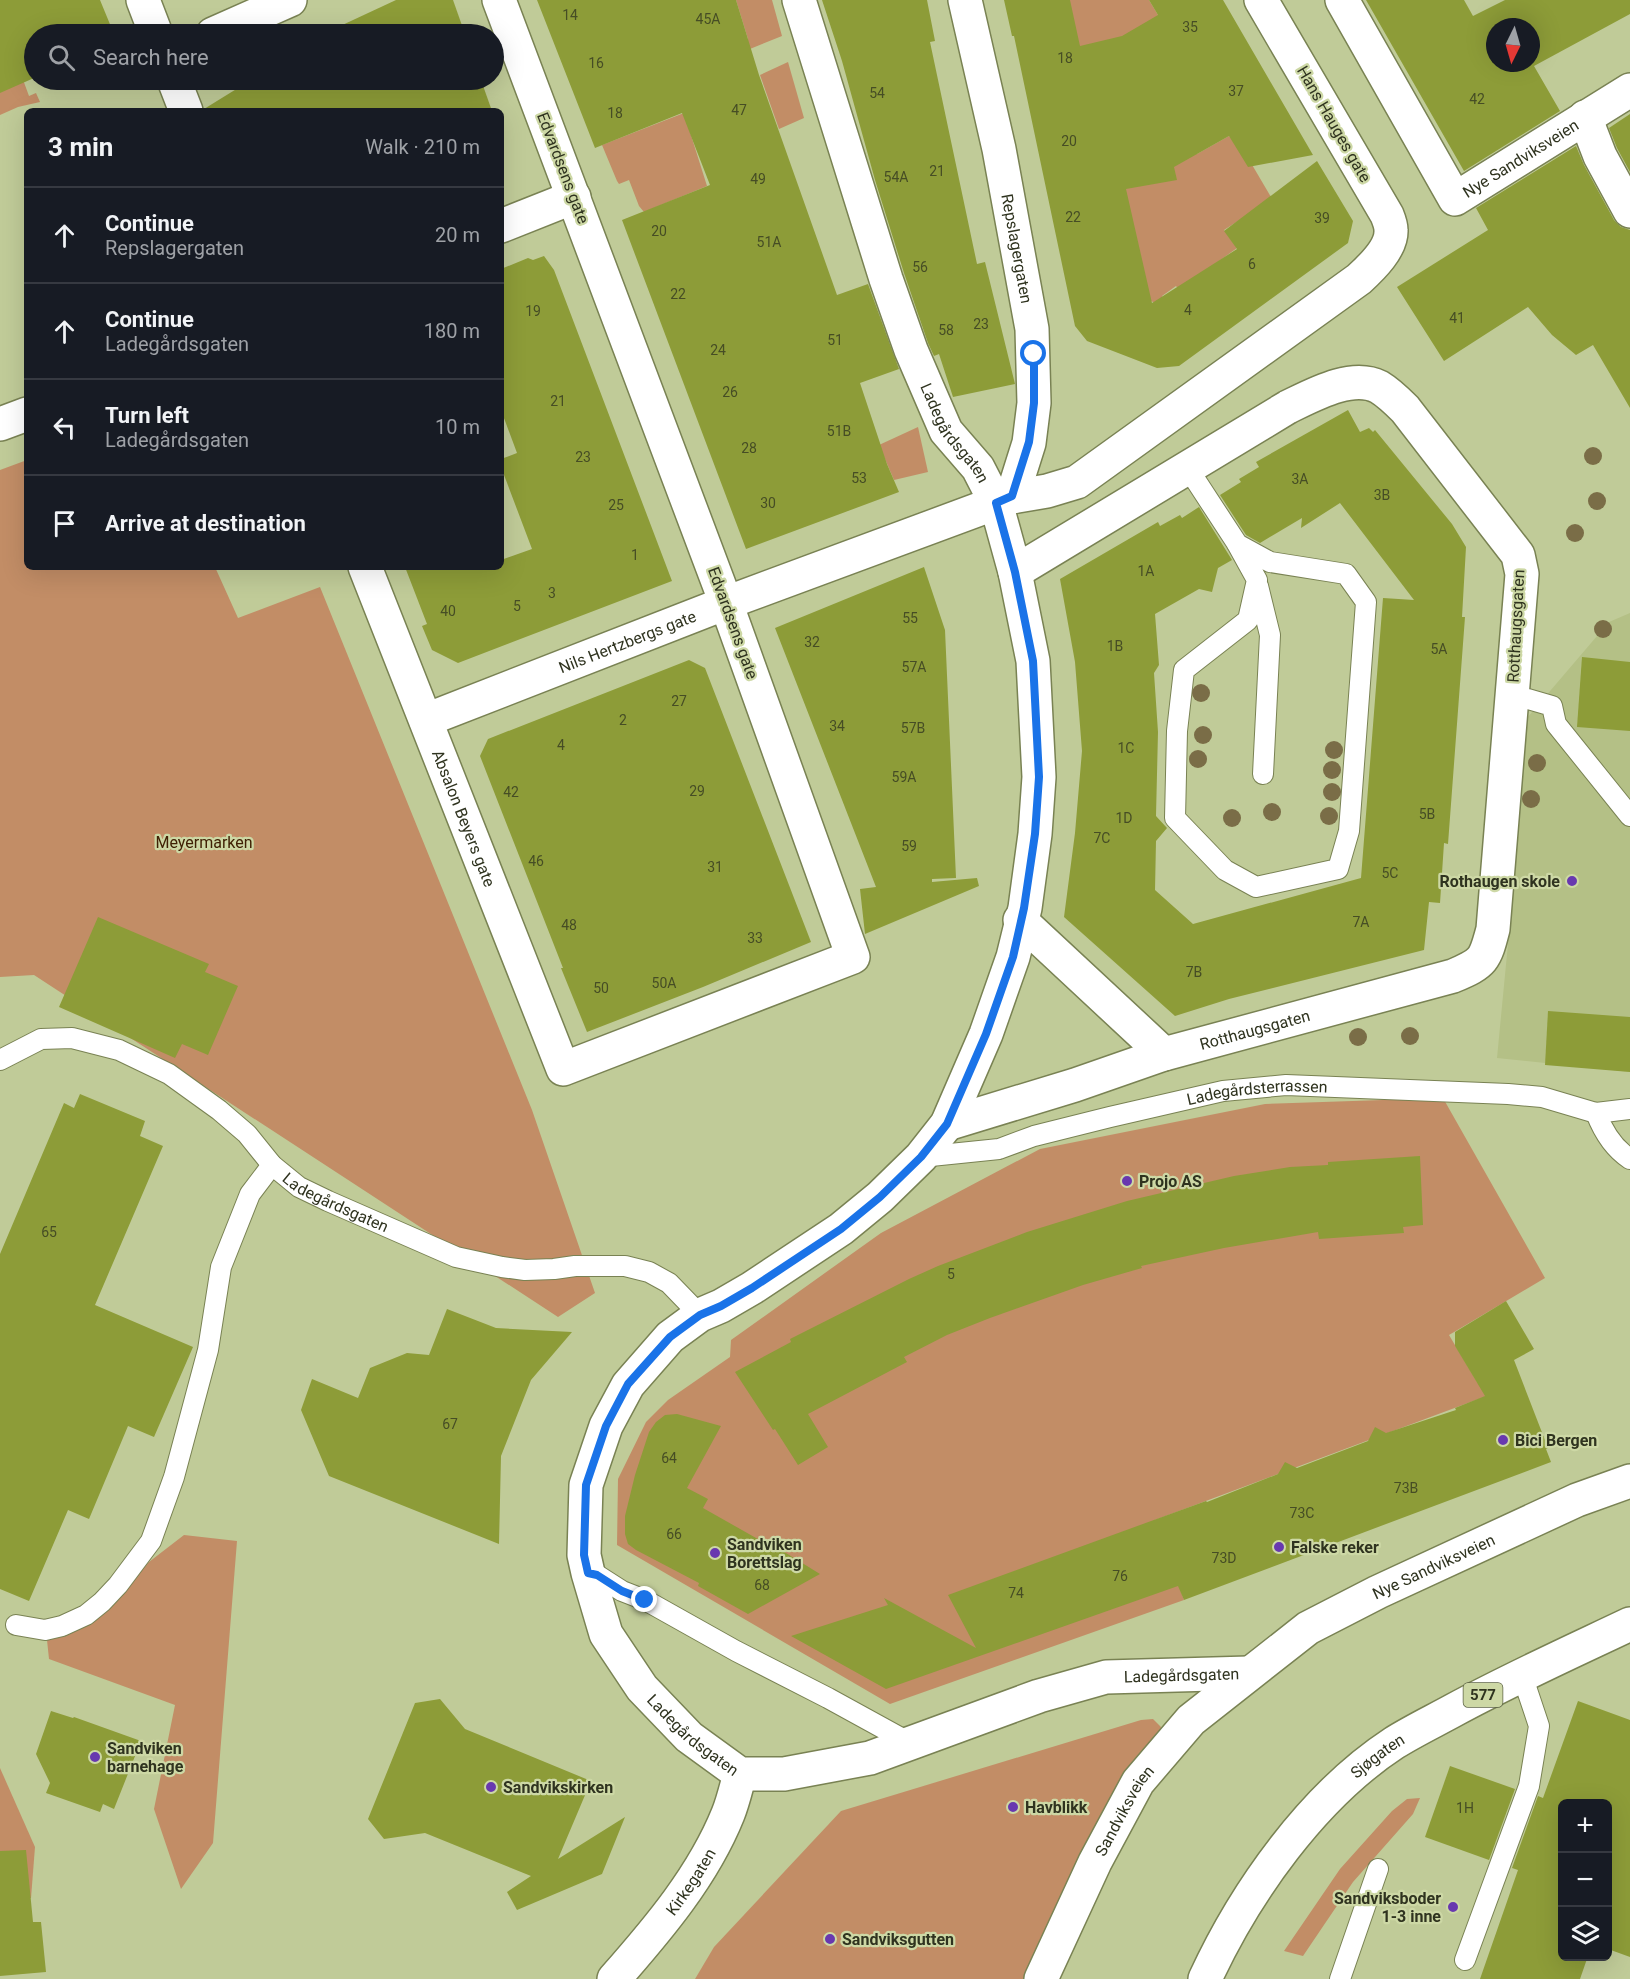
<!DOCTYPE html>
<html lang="en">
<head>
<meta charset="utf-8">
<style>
  :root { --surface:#171b24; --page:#20242c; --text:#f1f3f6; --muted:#9ea1a6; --line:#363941 }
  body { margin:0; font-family:Roboto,sans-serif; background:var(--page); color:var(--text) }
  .controls { position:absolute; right:18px; bottom:18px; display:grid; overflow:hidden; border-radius:9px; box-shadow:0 6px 24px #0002 }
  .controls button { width:54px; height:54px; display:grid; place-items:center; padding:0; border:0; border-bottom:2px solid var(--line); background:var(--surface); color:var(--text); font:30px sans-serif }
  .compass { position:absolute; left:1486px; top:18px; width:54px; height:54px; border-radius:50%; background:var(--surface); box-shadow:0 6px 24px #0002; rotate:185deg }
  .stop { position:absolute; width:18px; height:18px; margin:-14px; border:4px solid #1a73e8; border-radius:50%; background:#fff }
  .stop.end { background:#1a73e8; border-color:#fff; box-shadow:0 2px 6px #0008 }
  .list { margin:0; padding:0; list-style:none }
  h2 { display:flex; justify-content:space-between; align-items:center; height:78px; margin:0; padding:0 24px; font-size:26px }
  h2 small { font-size:20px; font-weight:400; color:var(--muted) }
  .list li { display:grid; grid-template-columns:39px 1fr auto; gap:18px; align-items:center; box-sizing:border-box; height:96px; padding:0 24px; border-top:2px solid var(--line) }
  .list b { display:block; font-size:22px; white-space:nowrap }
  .list p { margin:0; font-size:20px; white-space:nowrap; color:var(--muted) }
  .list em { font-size:20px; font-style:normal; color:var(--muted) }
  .icon { flex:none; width:33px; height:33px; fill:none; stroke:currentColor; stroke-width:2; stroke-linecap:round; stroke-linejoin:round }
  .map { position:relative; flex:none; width:1630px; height:1979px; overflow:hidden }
  .search { position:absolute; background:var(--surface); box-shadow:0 6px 24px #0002; left:24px; top:24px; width:480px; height:66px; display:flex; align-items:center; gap:15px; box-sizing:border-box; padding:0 21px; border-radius:33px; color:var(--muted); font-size:22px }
  .panel { position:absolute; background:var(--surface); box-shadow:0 6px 24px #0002; left:24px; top:108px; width:480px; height:462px; border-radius:9px }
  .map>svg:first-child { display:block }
  .built { fill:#b4c086 }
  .green { fill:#c28d66 }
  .building { fill:#8d9c38; fill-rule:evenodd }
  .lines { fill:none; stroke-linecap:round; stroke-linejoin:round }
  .service-casing { stroke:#798253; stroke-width:22 }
  .minor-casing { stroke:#798253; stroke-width:36 }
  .tertiary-casing { stroke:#798253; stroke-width:36 }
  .secondary-casing { stroke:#798253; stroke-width:36 }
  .primary-casing { stroke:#798253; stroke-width:36 }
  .service { stroke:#fff; stroke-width:20 }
  .minor { stroke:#fff; stroke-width:33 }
  .tertiary { stroke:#fff; stroke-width:33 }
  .secondary { stroke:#fff; stroke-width:33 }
  .primary { stroke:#fff; stroke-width:33 }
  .tree { fill:#7a6d47 }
  .route { stroke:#1a73e8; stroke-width:8 }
  .poi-dot { fill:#6838af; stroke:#cdd8a5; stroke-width:2 }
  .labels { text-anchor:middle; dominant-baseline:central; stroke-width:4.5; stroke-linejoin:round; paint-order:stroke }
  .number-label { font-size:14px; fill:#464d25 }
  .shield { fill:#cdd8a5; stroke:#5e6447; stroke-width:1.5 }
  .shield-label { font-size:15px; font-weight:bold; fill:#2f331f }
  .street-label { font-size:16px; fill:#2f331f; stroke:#cdd8a5 }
  .park-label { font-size:16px; fill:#402004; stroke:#cdd8a5 }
  .poi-label { font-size:16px; font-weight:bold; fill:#2f331f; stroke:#cdd8a5; text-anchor:start }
</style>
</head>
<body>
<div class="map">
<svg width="1630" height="1979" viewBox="0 0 1630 1979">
  <rect width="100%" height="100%" fill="#c0cb98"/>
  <polygon class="built" points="1630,613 1630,1072 1497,1058 1518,840 1527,718 1609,622"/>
  <g class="green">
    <polygon points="736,0 772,0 782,36 745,51 748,39"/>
    <polygon points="1068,0 1149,0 1158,15 1197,154 1229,136 1241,146 1278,209 1238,221 1224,230 1237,248 1179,290 1176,286 1162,296 1164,301 1158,304 1131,293"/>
    <polygon points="34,36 34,60 18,66 29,96 36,93 40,102 18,107 0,115 0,48"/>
    <polygon points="788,62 804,118 779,129 760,75"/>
    <polygon points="684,113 707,186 644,212 639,206 629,180 619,184 617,181 602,145"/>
    <polygon points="918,427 928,472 894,480 879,445"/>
    <polygon points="27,460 27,567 215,567 238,618 320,587 532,1110 595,1293 558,1317 34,975 0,977 0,470"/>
    <polygon points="1443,1098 1545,1278 1449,1335 1477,1382 1492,1394 1155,1520 1184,1600 890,1704 617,1545 618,1479 646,1422 668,1400 730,1357 731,1340 881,1233 1040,1149 1265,1104"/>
    <polygon points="184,1535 237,1541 213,1843 181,1889 154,1809 175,1705 49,1659 47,1640 63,1634 109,1607 149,1562"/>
    <polygon points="1153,1719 1161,1727 1154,1751 1033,1979 695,1979 714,1947 841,1811 1141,1720"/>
    <polygon points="0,1768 35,1847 31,1898 0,1901"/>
    <polygon points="1420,1798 1413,1814 1353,1882 1303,1956 1284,1951 1340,1869 1392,1811 1407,1799"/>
  </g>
  <g class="building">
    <polygon points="0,0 100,0 114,34 34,34 34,78 0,93"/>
    <polygon points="396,0 453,0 465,34 323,34"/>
    <polygon points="537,0 736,0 759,75 837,295 868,284 899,369 860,383 887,464 899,492 746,549 622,220 710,185 682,113 595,148"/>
    <polygon points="822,0 927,0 935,41 930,42 977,264 985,262 1015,384 953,397 939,354 934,356 928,343 904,273 875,180 842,61"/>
    <polygon points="1004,0 1070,0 1080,46 1122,36 1158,15 1149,0 1223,0 1313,155 1248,167 1229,136 1174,167 1177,180 1126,189 1152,303 1237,249 1224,231 1317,161 1353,221 1348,243 1179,366 1157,368 1087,341 1075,326 1014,36 1012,36"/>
    <path d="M1366,0h98l9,16 32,-16h125v14l-96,52 26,45 -96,60zM1495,27h36v36h-36z"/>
    <polygon points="251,80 481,80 492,111 204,111 204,109"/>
    <polygon points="1630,114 1630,172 1617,148 1609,128"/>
    <polygon points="1576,146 1584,165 1614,220 1621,227 1630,230 1630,408 1593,345 1576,355 1552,335 1528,307 1444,361 1397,287 1488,230 1476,208"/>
    <polygon points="544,256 554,270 672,581 458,663 432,650 422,626 427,624 405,567 501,567 501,560 532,549 501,467 501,459 517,453 501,410 501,269 528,258 533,260"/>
    <polygon points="1348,410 1360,432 1369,428 1373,432 1375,430 1452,524 1466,547 1462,617 1465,617 1448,844 1444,843 1440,903 1429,902 1424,950 1229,999 1175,1016 1064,917 1075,833 1082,751 1075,662 1060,579 1158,522 1160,526 1180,515 1182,518 1199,507 1232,560 1218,568 1212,592 1199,589 1155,614 1159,665 1154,673 1158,732 1156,816 1167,828 1156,841 1155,890 1193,924 1361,878 1383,598 1414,600 1340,503 1301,528 1302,518 1260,543 1246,535 1220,495 1241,482 1239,479 1259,467 1256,462"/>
    <polygon points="924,567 945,630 956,878 932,879 932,882 977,878 979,886 865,934 860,889 876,887 775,628"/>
    <polygon points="1582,657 1630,662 1630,731 1577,727"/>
    <polygon points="689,660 705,668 811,942 703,987 587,1032 561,968 563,968 480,756 488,739"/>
    <polygon points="98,917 209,964 205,972 238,986 208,1055 182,1044 175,1058 59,1007"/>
    <polygon points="1548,1011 1630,1017 1630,1072 1545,1065"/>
    <polygon points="80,1094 145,1121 140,1136 163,1146 95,1305 193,1347 154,1437 128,1426 89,1519 68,1510 29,1601 0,1589 0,1254 64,1103 74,1108"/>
    <polygon points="1420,1156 1423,1225 1403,1227 1404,1233 1319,1239 1318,1232 1224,1248 1141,1266 1142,1268 1083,1285 990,1318 947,1335 904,1357 907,1362 808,1414 828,1447 798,1465 775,1429 773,1430 735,1372 791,1342 790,1339 909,1279 938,1266 1027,1232 1127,1201 1234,1176 1290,1167 1328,1165 1328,1162"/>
    <polygon points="1506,1301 1534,1349 1514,1360 1548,1448 1546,1449 1551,1462 1184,1600 1178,1586 886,1689 791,1636 888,1605 884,1598 976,1648 948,1595 1206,1501 1207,1502 1278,1474 1285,1462 1297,1468 1368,1441 1375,1427 1386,1433 1456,1410 1455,1408 1485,1396 1455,1346 1455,1332"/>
    <polygon points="447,1309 496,1328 572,1332 531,1380 501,1456 499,1544 329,1476 301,1410 312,1379 358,1398 370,1368 407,1353 429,1355"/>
    <polygon points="677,1414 721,1426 687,1488 708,1499 703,1508 772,1547 773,1545 820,1574 748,1614 698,1586 699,1583 636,1550 628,1544 625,1534 625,1516 635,1475 649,1432 656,1422 665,1415"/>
    <polygon points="440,1699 465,1729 591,1781 558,1859 625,1817 602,1874 517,1910 507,1892 531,1876 425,1833 384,1839 368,1819 415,1703"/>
    <polygon points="1578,1701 1630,1720 1630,1957 1608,1949 1608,1803 1563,1803 1563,1956 1588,1956 1580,1979 1480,1979 1518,1870 1512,1868 1538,1796 1543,1798"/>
    <polygon points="51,1711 73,1718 74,1717 141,1741 114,1809 103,1804 100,1812 46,1793 50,1783 36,1754"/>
    <polygon points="1450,1766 1515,1789 1489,1860 1425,1837"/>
    <polygon points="26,1850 33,1922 41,1922 46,1972 0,1976 0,1851"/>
  </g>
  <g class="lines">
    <g class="service-casing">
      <g id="service">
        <polyline points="1187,467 1236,542 1237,544 1270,562 1346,574 1366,602 1349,831 1338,869 1256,887 1225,870 1175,818 1177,731 1184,670 1248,620 1257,580 1236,542"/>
        <polyline points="1258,586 1270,635 1263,774"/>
        <polyline points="1512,701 1528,699 1552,706 1556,724 1630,816"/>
        <path id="s1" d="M0,1060l41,-21 31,-1 47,12 50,24 50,36 28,24 25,31 16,13 11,9 29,14 128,56 46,10 23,3 29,-1 21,-3h50l24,6 20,11 31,32"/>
        <path d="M1596,1113c7,18 17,35 34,46"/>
        <path id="s2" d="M921,1157l78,-8 35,-13 76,-19 113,-26 63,-6 222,9 34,3 54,16 34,-4"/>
        <polyline points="588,1573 597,1575 622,1591 645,1600 736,1651 828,1698 910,1743"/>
        <polyline points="16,1625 45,1630 62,1626 86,1615 102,1602 118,1585 151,1541 174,1477 208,1350 221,1267 250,1194 272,1165"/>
        <polyline points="1465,1960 1529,1786 1539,1726 1522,1675"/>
        <polyline points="1340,1979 1378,1869"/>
      </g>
    </g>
    <g class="minor-casing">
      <g id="minor">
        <polyline points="143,0 156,34"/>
        <path id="s3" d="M799,0l87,279 25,71 35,81 32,37 18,35"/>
        <path id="s4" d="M965,0l34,149 33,180 2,74 -5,40 -17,54"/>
        <path id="s5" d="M1342,0l113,199 175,-109"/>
        <polyline points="213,34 290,0"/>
        <polyline points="174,80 186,111"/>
        <polyline points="1585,117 1600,156 1630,211"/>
        <polyline points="501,226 574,197"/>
        <polyline points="0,424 27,414"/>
        <path id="s6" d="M365,567l198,502 290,-112 -127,-354 -227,-603"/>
        <path id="s7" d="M426,720l300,-117 286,-106 35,-6 30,-9 282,-203c12,-11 33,-31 32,-49 0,-5 -2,-10 -4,-15l-126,-215"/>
        <polyline points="1020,920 1164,1054"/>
        <path id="s8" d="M947,1124l128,-39 89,-31 289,-78c31,-13 32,-16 40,-47l29,-355 -4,-19 -113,-146c-8,-8 -16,-16 -26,-22 -27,-14 -66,8 -91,20l-273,165"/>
        <path id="s9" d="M614,1979c44,-50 89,-103 114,-165 5,-12 8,-26 12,-40"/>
      </g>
    </g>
    <g class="tertiary-casing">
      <g id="tertiary">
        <path id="s10" d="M996,503l19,69 18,89 6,116 -4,57 -10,74 -12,49 -27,77 -39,90 -26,33 -41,40 -39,32 -89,59 -31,18 -21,9 -30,22 -42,48 -22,41 -20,59 -2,70 4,18 18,61 36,54 47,49 51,37h44l86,-16 169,-62 67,-19 143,-4"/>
      </g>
    </g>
    <g class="secondary-casing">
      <g id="secondary">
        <path id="s11" d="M1041,1979l54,-117 43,-80 53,-62 117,-92 70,-36 199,-92 53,-19"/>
      </g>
    </g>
    <g class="primary-casing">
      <g id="primary">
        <path id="s12" d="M1205,1979c40,-87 108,-183 189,-236 19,-12 40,-22 60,-33 57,-31 117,-58 176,-86"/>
      </g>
    </g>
    <use href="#service" class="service"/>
    <use href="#minor" class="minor"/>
    <use href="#tertiary" class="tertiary"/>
    <use href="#secondary" class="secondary"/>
    <use href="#primary" class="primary"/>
  </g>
  <g class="tree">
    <circle cx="1593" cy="456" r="9"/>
    <circle cx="1597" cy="501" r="9"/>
    <circle cx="1575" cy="533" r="9"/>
    <circle cx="1603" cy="629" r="9"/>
    <circle cx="1201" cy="693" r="9"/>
    <circle cx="1203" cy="735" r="9"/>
    <circle cx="1334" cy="750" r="9"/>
    <circle cx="1198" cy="759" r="9"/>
    <circle cx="1537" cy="763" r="9"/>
    <circle cx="1332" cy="770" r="9"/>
    <circle cx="1332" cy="792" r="9"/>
    <circle cx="1531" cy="799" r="9"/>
    <circle cx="1272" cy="812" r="9"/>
    <circle cx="1329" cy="816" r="9"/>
    <circle cx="1232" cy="818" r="9"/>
    <circle cx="1410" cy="1036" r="9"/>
    <circle cx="1358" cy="1037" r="9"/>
  </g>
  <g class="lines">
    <polyline class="route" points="645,1600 622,1591 597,1575 588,1573 584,1555 586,1485 606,1426 628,1384 670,1337 700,1315 721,1306 752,1288 841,1229 880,1197 921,1157 947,1124 986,1034 1013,957 1024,908 1035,834 1039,777 1033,661 1015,572 996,503 1012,496 1029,442 1034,403 1034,354"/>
  </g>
  <g class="poi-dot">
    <circle cx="1572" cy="881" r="6"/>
    <circle cx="1127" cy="1181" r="6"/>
    <circle cx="1503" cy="1440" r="6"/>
    <circle cx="1279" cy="1547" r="6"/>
    <circle cx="715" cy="1553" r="6"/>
    <circle cx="95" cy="1757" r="6"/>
    <circle cx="491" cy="1787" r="6"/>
    <circle cx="1013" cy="1807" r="6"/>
    <circle cx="1453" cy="1907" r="6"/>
    <circle cx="830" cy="1939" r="6"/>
  </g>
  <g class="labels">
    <g class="number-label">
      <text x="570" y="15">14</text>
      <text x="708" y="19">45A</text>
      <text x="1190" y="27">35</text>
      <text x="1065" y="58">18</text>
      <text x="596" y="63">16</text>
      <text x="1236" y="91">37</text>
      <text x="877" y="93">54</text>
      <text x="1477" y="99">42</text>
      <text x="739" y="110">47</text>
      <text x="615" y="113">18</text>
      <text x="1069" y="141">20</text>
      <text x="937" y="171">21</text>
      <text x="896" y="177">54A</text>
      <text x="758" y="179">49</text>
      <text x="1073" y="217">22</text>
      <text x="1322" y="218">39</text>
      <text x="659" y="231">20</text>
      <text x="769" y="242">51A</text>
      <text x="1252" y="264">6</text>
      <text x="920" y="267">56</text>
      <text x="678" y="294">22</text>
      <text x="1188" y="310">4</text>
      <text x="533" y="311">19</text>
      <text x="1457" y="318">41</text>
      <text x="981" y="324">23</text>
      <text x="946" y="330">58</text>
      <text x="835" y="340">51</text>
      <text x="718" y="350">24</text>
      <text x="730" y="392">26</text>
      <text x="558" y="401">21</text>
      <text x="839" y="431">51B</text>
      <text x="749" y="448">28</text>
      <text x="583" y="457">23</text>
      <text x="859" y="478">53</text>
      <text x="1300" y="479">3A</text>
      <text x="1382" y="495">3B</text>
      <text x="768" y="503">30</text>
      <text x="616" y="505">25</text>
      <text x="635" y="555">1</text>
      <text x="1146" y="571">1A</text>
      <text x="552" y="593">3</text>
      <text x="517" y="606">5</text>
      <text x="448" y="611">40</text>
      <text x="910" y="618">55</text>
      <text x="812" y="642">32</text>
      <text x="1115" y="646">1B</text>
      <text x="1439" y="649">5A</text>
      <text x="914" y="667">57A</text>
      <text x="679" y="701">27</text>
      <text x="623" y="720">2</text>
      <text x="837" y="726">34</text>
      <text x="913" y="728">57B</text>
      <text x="561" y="745">4</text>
      <text x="1126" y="748">1C</text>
      <text x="904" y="777">59A</text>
      <text x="697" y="791">29</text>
      <text x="511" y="792">42</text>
      <text x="1427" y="814">5B</text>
      <text x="1124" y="818">1D</text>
      <text x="1102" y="838">7C</text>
      <text x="909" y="846">59</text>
      <text x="536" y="861">46</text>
      <text x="715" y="867">31</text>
      <text x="1390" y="873">5C</text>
      <text x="1361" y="922">7A</text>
      <text x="569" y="925">48</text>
      <text x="755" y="938">33</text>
      <text x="1194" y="972">7B</text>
      <text x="664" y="983">50A</text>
      <text x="601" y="988">50</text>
      <text x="49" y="1232">65</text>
      <text x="951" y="1274">5</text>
      <text x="450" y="1424">67</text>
      <text x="669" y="1458">64</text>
      <text x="1406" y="1488">73B</text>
      <text x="1302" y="1513">73C</text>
      <text x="674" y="1534">66</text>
      <text x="1224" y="1558">73D</text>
      <text x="1120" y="1576">76</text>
      <text x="762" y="1585">68</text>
      <text x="1016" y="1593">74</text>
      <text x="1465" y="1808">1H</text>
    </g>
    <rect class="shield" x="1463.5" y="1683" width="39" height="24" rx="4.5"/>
    <g class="shield-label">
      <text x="1483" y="1695">577</text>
    </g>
    <g class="street-label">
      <text transform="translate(1334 124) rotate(60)">Hans Hauges gate</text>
      <text stroke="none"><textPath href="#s5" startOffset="306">Nye Sandviksveien</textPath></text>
      <text transform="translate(563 168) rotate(69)">Edvardsens gate</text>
      <text stroke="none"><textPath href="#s4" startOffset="254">Repslagergaten</textPath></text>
      <text stroke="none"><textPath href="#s3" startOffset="462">Ladegårdsgaten</textPath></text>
      <text transform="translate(733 623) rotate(70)">Edvardsens gate</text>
      <text transform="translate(1516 626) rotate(-87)">Rotthaugsgaten</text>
      <text stroke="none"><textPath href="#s7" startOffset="216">Nils Hertzbergs gate</textPath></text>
      <text stroke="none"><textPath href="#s6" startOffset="270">Absalon Beyers gate</textPath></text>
      <text stroke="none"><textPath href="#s8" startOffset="322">Rotthaugsgaten</textPath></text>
      <text stroke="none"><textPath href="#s2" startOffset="344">Ladegårdsterrassen</textPath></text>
      <text stroke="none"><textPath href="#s1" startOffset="394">Ladegårdsgaten</textPath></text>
      <text stroke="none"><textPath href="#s11" startOffset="590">Nye Sandviksveien</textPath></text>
      <text stroke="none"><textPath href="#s10" startOffset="1970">Ladegårdsgaten</textPath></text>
      <text stroke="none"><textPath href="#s10" startOffset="1452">Ladegårdsgaten</textPath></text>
      <text stroke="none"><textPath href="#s12" startOffset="285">Sjøgaten</textPath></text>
      <text stroke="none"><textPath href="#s11" startOffset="188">Sandviksveien</textPath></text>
      <text stroke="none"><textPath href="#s9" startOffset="124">Kirkegaten</textPath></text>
    </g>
    <g class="park-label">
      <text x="204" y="842">Meyermarken</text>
    </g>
    <g class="poi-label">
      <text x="1560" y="881" text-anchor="end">Rothaugen skole</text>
      <text x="1139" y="1181">Projo AS</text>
      <text x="1515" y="1440">Bici Bergen</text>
      <text x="727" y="1544">Sandviken<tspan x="727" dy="18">Borettslag</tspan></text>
      <text x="1291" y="1547">Falske reker</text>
      <text x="107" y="1748">Sandviken<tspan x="107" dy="18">barnehage</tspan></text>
      <text x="503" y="1787">Sandvikskirken</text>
      <text x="1025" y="1807">Havblikk</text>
      <text x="1441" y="1898" text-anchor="end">Sandviksboder<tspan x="1441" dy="18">1-3 inne</tspan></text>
      <text x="842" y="1939">Sandviksgutten</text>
    </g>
  </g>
</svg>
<div class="controls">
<button>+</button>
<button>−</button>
<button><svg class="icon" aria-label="layers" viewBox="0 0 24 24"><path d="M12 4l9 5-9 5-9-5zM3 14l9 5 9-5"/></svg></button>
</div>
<svg class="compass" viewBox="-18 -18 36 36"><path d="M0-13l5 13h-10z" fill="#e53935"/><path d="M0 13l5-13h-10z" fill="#9ea1a6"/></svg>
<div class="stop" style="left:1034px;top:354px"></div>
<div class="stop end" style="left:645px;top:1600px"></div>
<div class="search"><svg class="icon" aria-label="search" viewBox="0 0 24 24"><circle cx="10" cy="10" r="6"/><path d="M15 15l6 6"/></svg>Search here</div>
<section class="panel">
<h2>3 min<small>Walk · 210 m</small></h2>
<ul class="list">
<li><svg class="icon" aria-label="ahead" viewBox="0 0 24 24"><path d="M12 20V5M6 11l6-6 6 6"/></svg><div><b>Continue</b><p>Repslagergaten</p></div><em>20 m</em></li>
<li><svg class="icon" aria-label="ahead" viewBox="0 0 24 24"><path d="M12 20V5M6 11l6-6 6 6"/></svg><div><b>Continue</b><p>Ladegårdsgaten</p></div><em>180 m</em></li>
<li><svg class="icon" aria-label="left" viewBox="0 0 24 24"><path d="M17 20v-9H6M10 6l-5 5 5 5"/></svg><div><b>Turn left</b><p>Ladegårdsgaten</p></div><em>10 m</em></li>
<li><svg class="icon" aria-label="arrive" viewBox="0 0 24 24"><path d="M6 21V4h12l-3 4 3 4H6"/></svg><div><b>Arrive at destination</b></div></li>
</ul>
</section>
</div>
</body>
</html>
